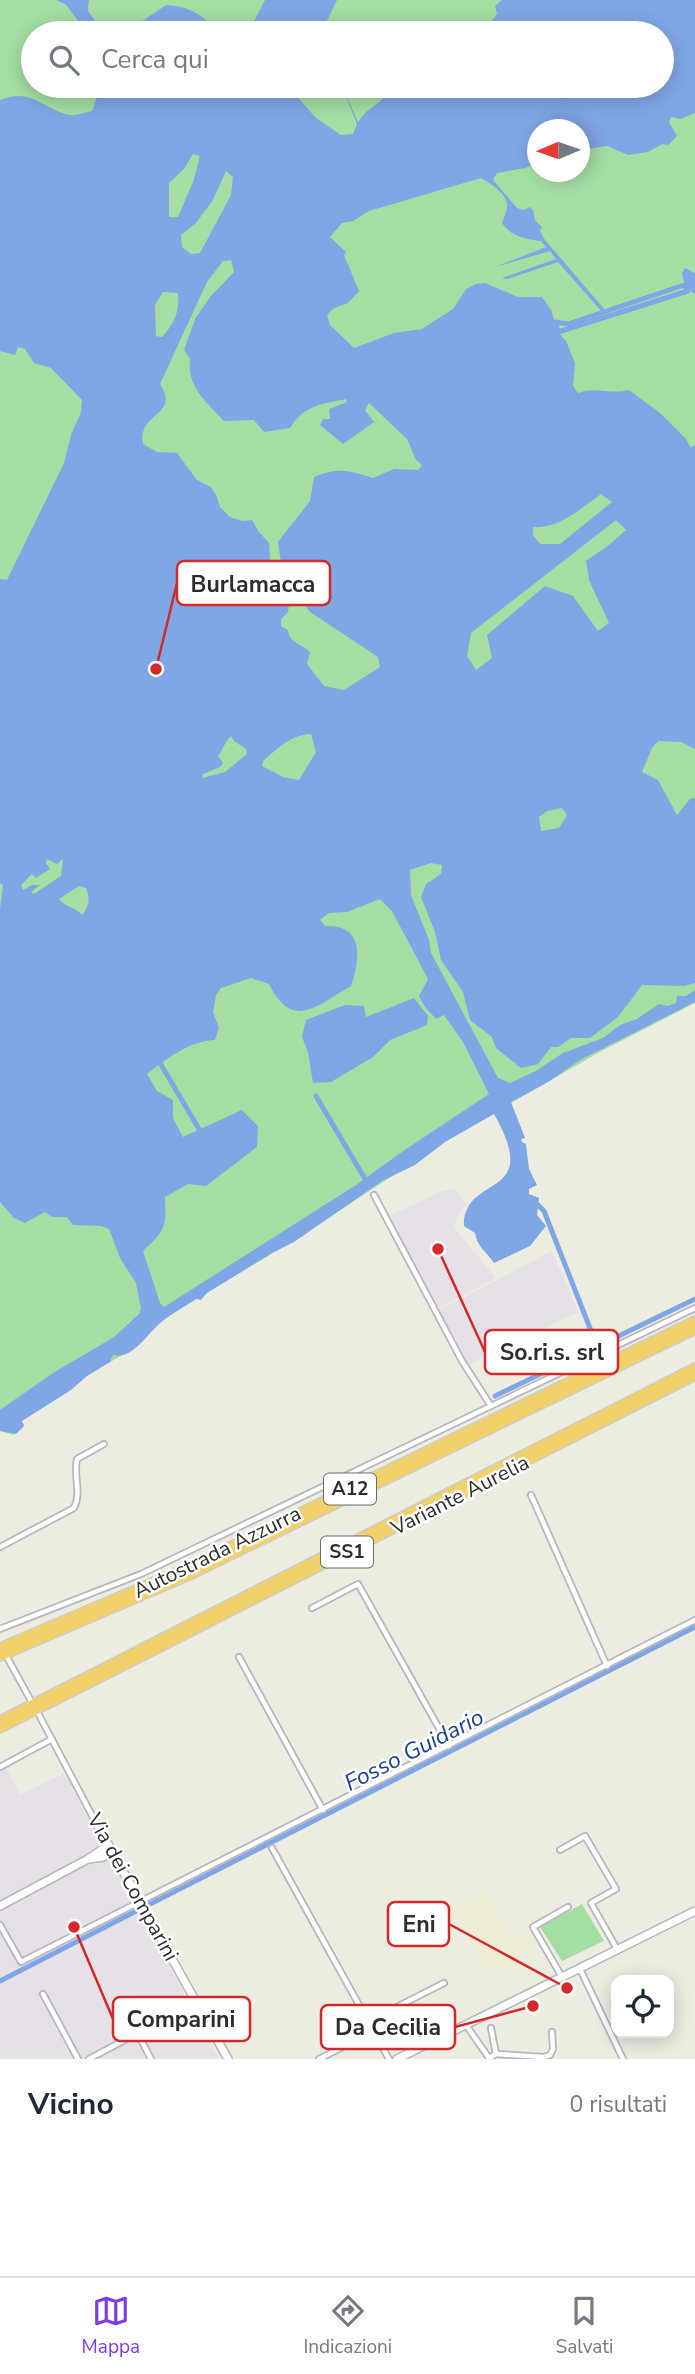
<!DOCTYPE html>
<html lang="it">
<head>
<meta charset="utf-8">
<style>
  :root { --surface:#fff; --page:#f6f6f7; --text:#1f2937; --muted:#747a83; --line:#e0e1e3; --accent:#7c3aed }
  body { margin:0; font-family:"Nunito Sans",sans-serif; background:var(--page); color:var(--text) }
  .controls { position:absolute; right:21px; bottom:21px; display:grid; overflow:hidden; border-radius:14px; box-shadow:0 4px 18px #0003 }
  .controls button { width:63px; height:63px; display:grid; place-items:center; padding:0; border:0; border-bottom:2px solid var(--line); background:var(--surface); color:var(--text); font:35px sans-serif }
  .compass { position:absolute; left:527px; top:119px; width:63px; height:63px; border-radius:50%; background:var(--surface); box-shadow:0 4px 18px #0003; rotate:268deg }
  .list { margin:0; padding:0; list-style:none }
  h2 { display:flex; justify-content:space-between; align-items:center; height:91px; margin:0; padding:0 28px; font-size:30px }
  h2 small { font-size:23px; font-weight:400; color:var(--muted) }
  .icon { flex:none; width:38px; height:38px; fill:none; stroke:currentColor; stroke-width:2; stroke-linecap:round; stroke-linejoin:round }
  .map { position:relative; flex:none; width:695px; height:2059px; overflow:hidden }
  .search { position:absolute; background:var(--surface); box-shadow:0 4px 18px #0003; left:21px; right:21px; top:21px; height:77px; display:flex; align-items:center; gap:18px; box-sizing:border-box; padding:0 24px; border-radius:38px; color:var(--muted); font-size:26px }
  .sheet { height:217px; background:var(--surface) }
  nav { display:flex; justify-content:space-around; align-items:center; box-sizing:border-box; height:98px; border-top:2px solid var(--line); background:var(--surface); font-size:19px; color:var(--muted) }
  nav a { display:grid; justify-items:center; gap:4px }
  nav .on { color:var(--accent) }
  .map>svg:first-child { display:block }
  .industrial { fill:#e5e1e7 }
  .education { fill:#ecedd3 }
  .green { fill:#a4dea3; fill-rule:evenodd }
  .water { fill:#7fa7e5; fill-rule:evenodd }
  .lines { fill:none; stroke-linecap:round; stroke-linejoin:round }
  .canal { stroke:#7fa7e5; stroke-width:5 }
  .street-casing { stroke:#b7b5bf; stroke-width:8 }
  .secondary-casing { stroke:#b7b5bf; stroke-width:10 }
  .highway-casing { stroke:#cdcdcd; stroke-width:12 }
  .street { stroke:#fff; stroke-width:4.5 }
  .secondary { stroke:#fff; stroke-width:7 }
  .highway { stroke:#f0d16a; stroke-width:9 }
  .labels { text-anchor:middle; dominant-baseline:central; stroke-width:5; stroke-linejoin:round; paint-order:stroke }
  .shield { fill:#fff; stroke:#6c6c6c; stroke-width:2 }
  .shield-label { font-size:19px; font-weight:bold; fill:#2d2d2d }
  .street-label { font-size:21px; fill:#2d2d2d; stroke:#fff }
  .water-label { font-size:23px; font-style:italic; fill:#1a4194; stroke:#fff }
  .leader { fill:none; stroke:#d62828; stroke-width:2.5 }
  .callout-dot { fill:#d62828; stroke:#fff; stroke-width:2.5 }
  .callout { fill:#fff; stroke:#d62828; stroke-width:2.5 }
  .callout-label { font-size:23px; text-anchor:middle; font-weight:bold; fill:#2d2d2d }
</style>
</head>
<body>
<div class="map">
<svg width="695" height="2059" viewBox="0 0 695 2059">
  <rect width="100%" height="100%" fill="#edece1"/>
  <g class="industrial">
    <polygon points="455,1188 467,1205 460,1212 454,1225 455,1229 496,1278 436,1309 387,1217 440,1192"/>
    <polygon points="552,1251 578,1312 469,1364 463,1359 437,1311"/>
    <polygon points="6,1767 20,1795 64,1773 219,2059 0,2059 0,1770"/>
  </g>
  <polygon class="education" points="485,1891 514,1937 517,1939 527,1933 529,1937 532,1935 538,1944 516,1956 520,1964 493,1979 450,1910"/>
  <g class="green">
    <path d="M0,0h56l10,5 21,28h-54v53h629v-53h-557l-17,-22 1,-11h606v273l-6,-3 -7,4c2,10 3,15 13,20v709l-97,50 -154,89 -143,94 -144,87 -24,26 -42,24 -70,48 3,4 -11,10 -13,-4zM538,130h42v42h-42z"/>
    <polygon points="582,1904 604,1941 562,1961 540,1927"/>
  </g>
  <g class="water">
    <polygon points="56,0 89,0 88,11 105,33 87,33 66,5"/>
    <polygon points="265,0 337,0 321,33 248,33"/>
    <path d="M502,0h193v113l-15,6 -9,-2 -2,5 8,14 -9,9 -6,-1 -14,8 -20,3 -21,-9 -27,4v-20h-42l-1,33 -12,5 -28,5 -4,7 24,28 7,2 6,-3 3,3 2,10 7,7 -2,4 5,9 61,71 -4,1 -44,-50 -51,17 -5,-1 54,-19 -6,-8 -55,16 51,-20 -5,-6c-15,-2 -30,-4 -39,-18 2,-6 6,-13 5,-19 -1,-11 -17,-21 -26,-26l-112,33 -16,10 -11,2 -12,14 16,15 -2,3 15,36 -11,12 -14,5 -7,7 3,10 24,23 40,-15 28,-4 31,-20 13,-20 10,-5 9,-1 33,14h24l9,13 7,22 8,9 9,22 -2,23 5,7c19,-7 32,2 51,-3l31,23 26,26 9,17v293l-14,-7 -23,-1 -6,7 -10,24 16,8 19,35 13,-16 5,-1v185l-11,3 -42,-1 -24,32 -28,21h-19l-13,9h-7l-13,17 -17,4 -25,-20 -4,-11 -22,-17 -7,-28 -22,-32 -6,-28 -14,-35 5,-13 15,-10 1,-9 -11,-2 -21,7 1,25 18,45 2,13 67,125 12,5 26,-12 27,-18 40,-15 17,-13 17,-6 22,-15 9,2 8,-3 1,-7h9l9,-6v12l-115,58 -32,22 -37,20 14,36 -4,1 1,3 4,2 3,25 8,16 -8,4v5l10,4 -2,17 9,11 -16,20 -36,17c-7,-11 -17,-16 -19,-30l-11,-7c-1,-54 80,-24 30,-112l-49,28 -30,23 -33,16 -88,61 -22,11 -65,40 -6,7 -5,-1c-12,8 -27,16 -38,26 -13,12 -27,35 -45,30l-3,7 -23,14 -16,14 -49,31 2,5 -8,8 -16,-3v-21l53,-37 61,-36 25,-23 2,-6 -5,-25 -16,-25 -11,-29 -8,-3 -28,-1 -6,-8h-15l-7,-5 -20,11 -11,-5 -14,-16v-293l3,-24 -3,-2v-304l7,1 57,-117 7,-28 10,-23 1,-12 -31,-32 -17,-5 -9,-14 -7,-2 -3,8 -15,-4v-251c33,-13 43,10 70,15 6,1 16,-3 22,-4l6,-17 9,-8h190l-3,7 22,25 25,17 12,-1 4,-10 -15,-38 16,36 7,-9 25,-20 -1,-4 -25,-3h298v-53h-187l10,-3 12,-16 -2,-8zM193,154l7,2 -7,26 -15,35h-9v-34l15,-14zM226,171l7,6 -2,18 -31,58 -9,1 -9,-7 -1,-12 15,-12 17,-23zM231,260l3,12 -24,25 -15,22 -11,31 6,9c-3,29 16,42 34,62l30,-1 10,12 26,-4c14,-23 32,-24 56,-29l1,3 -18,7 1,10h-7l-3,6 23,19 31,-22 -9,-12 4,-7 38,36 9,21 6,5 -4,5 -24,-1 -21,9c-25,-8 -34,-11 -59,-1l-4,24 -32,41 5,35 27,35 68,45 2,10 -36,23 -20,-4 -17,-22 3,-12c-8,-8 -21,-9 -22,-22l-7,-4v-7l7,-7 1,-7 -12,-26 -2,-14 -5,-5 -1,-17 -10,-11 -7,-12 -10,1 -12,-4 -10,-10 -4,-12 -5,-8 -14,-7 -20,-27 -20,-1 -14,-8c-6,-33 38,-27 17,-60l47,-102 16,-21zM163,292l15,1c2,19 -4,30 -16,44l-6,-1 -1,-31zM601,494l11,8 -52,42h-20l-7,-9v-8c26,2 47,-18 68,-33zM616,520l10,10 -17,15 -23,16 3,19 20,43 -11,8 -25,-35 -28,-10 -58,49 5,23 -16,12 -9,-14 4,-23zM311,734l5,18 -17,28 -16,-3 -21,-11 1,-5c15,-13 28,-26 48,-27zM231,736l3,5 12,8 1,5 -22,18 -23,6 1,-4 17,-7 3,-4 -5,-7c6,-7 6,-14 13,-20zM562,808l5,7 -8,13 -18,3 -2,-14 8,-6zM47,859l10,5 6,-5 -2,17 -27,18 -3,-2 9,-7h-8l-9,5 -2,-5 11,-11 4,4 14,-9 -4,-6zM79,886l7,2c4,10 4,18 -4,27 -7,-8 -17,-8 -23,-16zM380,899l12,12 36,68 -9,17 6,11 11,12 8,-4 19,27 26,52 -83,55 -50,36 -192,122 -4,-4 -17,-52c23,-22 23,-23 22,-54l23,-13 18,2 51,-39 1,-21 -16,-16 -59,27 -10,-19v-18l-16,-9 -10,-17c18,-14 44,-34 68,-34l4,-12 -6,-16 3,-17 5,-7 30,-10 18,6c24,48 48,21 82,2 9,-26 14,-62 -26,-60l-5,-6 9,-7 18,-1z"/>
    <path d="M166,5c26,2 35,9 53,28h-87l3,-7z"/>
    <path d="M685,268l10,5v21c-10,-5 -11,-10 -13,-20z"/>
    <polygon points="414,998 428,1016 427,1025 390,1040 373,1057 331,1082 313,1083 308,1052 302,1037 306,1020 345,1005 364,1006 366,1017"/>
  </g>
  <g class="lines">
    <g class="canal">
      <polygon points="684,285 688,291 558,332 555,322 568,324"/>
      <polyline points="695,448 691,450 695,456"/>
      <polyline points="160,1063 199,1129"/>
      <polyline points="316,1096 365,1179"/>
      <polyline points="538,1205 544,1211 597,1346"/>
      <polyline points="495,1396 695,1299"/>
      <polyline points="148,1905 695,1627"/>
      <polyline points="0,1981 142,1908"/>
    </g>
    <g class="street-casing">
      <g id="street">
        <polyline points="491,1406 695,1308"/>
        <polyline points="531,1495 607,1666"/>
        <path d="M0,1547l74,-39c8,-16 -1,-33 3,-49l27,-15"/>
        <polyline points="312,1608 358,1584 449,1746"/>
        <polyline points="0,1629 141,1574 491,1406 462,1361 374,1195"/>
        <polyline points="239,1657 323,1810"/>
        <polyline points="8,1659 31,1701"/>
        <polyline points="39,1715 96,1823"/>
        <polyline points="0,1767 52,1739"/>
        <polyline points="272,1848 389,2059"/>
        <polyline points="560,1850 585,1836 616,1889 591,1903 617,1949"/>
        <polyline points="0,1925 21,1962 695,1620"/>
        <polyline points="580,1969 623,2059"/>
        <polyline points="562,1977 533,1927 568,1907"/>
        <polyline points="43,1994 78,2059"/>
        <polyline points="178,2012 192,2012 204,2016"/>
        <polyline points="369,2021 444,1983"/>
        <polyline points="466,2025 489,2058"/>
        <polyline points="491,2028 496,2054"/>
        <polyline points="137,2032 151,2059"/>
        <polyline points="489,2058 496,2054 544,2057 550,2055 553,2049 552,2032"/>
        <polyline points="89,2059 177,2012 195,1999"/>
        <polyline points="319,2059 374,2031"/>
      </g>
    </g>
    <g class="secondary-casing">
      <g id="secondary">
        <polyline points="96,1823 228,2059"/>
        <polyline points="89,1859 103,1857 112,1851"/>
        <polyline points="0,1906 88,1859 109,1845"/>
        <polyline points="397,2059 695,1911"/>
      </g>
    </g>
    <g class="highway-casing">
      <g id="highway">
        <polyline points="0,1648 185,1569 695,1321"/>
        <polyline points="0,1656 189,1575 695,1329"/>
        <polyline points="0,1721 695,1368"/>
        <polyline points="0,1728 695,1375"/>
      </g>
    </g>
    <use href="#street" class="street"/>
    <use href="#secondary" class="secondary"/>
    <use href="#highway" class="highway"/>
  </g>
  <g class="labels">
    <g class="shield">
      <rect x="324" y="1473.5" width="52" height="31" rx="5"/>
      <rect x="321" y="1536.5" width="52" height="31" rx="5"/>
    </g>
    <g class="shield-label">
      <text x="350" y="1489">A12</text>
      <text x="347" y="1552">SS1</text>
    </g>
    <g class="street-label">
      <text transform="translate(460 1495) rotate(-27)">Variante Aurelia</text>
      <text transform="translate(217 1552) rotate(-26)">Autostrada Azzurra</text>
      <text transform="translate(133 1887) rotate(61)">Via dei Comparini</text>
    </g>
    <g class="water-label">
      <text transform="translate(414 1750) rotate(-27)">Fosso Guidario</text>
    </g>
  </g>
  <path class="leader" d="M156 669L177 583M438 1249L485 1352M567 1988L449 1924M74 1927L113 2019M533 2006L455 2027"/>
  <g class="callout-dot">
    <circle cx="156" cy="669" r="7"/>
    <circle cx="438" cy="1249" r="7"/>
    <circle cx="567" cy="1988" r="7"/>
    <circle cx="74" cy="1927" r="7"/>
    <circle cx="533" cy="2006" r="7"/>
  </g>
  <g class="callout">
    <rect x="177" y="561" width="153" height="44" rx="7"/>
    <rect x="485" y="1330" width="133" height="44" rx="7"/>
    <rect x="388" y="1902" width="61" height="44" rx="7"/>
    <rect x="113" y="1997" width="137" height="44" rx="7"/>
    <rect x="321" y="2005" width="134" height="44" rx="7"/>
  </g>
  <g class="callout-label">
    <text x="253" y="592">Burlamacca</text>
    <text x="552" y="1360">So.ri.s. srl</text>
    <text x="419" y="1932">Eni</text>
    <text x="181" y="2027">Comparini</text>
    <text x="388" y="2035">Da Cecilia</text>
  </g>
</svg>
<div class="controls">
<button><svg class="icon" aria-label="locate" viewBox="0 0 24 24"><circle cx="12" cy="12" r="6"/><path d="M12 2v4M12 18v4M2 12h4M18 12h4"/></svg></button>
</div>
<svg class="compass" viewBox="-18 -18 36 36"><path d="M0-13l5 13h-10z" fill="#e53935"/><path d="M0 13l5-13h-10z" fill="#747a83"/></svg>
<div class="search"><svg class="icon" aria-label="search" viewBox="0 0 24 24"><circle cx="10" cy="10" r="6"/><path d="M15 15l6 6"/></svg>Cerca qui</div>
</div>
<section class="sheet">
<h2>Vicino<small>0 risultati</small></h2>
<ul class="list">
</ul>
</section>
<nav>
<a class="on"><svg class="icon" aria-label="map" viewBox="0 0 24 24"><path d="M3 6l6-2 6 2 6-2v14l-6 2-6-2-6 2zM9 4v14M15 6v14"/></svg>Mappa</a>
<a><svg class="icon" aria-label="directions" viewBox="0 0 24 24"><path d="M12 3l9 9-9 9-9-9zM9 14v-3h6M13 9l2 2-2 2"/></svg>Indicazioni</a>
<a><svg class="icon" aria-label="saved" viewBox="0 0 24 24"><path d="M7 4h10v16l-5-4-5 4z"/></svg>Salvati</a>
</nav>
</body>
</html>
